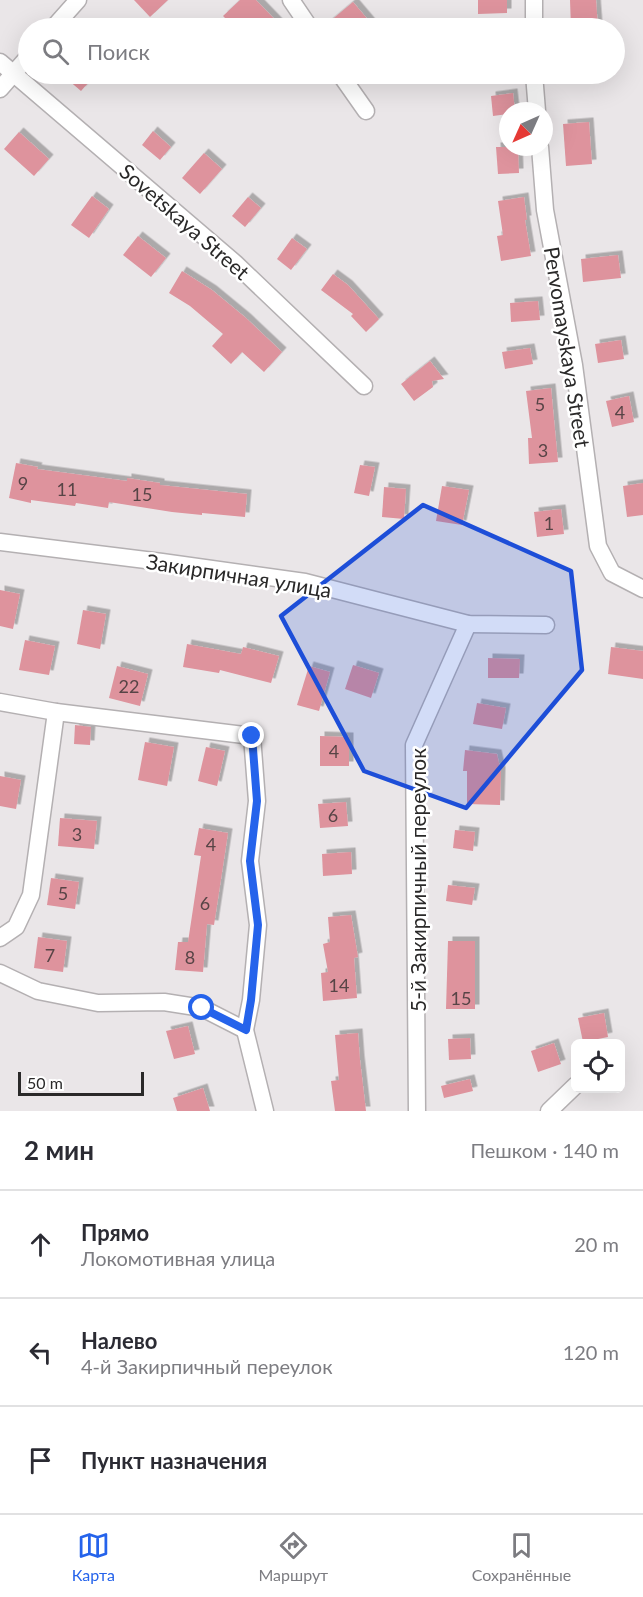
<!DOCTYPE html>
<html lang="ru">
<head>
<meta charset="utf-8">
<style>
  :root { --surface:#fff; --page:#f2f2f3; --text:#2b2b33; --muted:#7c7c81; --line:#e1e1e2; --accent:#2563eb }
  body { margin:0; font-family:Lato,sans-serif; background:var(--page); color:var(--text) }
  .controls { position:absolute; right:18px; bottom:18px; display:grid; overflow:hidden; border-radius:9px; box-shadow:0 6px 24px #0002 }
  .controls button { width:54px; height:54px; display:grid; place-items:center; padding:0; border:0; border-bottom:2px solid var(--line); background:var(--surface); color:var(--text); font:30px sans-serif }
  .compass { position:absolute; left:499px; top:102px; width:54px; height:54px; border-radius:50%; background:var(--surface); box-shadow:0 6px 24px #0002; rotate:225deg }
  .scale { position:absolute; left:18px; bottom:15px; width:126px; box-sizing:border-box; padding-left:6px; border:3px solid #2a2929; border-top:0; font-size:16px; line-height:21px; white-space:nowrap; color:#2a2929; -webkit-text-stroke:4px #fff; paint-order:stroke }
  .stop { position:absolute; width:18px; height:18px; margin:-14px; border:4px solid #2563eb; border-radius:50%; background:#fff }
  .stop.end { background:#2563eb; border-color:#fff; box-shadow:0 2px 6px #0008 }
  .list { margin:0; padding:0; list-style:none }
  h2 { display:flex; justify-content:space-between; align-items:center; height:78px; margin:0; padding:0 24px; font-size:26px }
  h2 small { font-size:20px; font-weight:400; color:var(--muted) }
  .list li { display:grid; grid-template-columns:39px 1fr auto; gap:18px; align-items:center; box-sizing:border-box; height:108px; padding:0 24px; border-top:2px solid var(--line) }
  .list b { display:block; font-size:22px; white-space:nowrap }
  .list p { margin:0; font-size:20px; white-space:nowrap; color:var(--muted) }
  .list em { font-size:20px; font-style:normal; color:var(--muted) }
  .icon { flex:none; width:33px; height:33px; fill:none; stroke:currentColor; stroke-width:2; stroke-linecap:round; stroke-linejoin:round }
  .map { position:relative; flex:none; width:643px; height:1111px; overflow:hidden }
  .search { position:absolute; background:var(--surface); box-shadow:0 6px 24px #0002; left:18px; right:18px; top:18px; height:66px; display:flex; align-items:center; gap:15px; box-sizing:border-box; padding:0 21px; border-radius:33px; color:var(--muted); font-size:22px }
  .sheet { height:402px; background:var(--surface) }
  nav { display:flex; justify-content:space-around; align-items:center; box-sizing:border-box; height:84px; border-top:2px solid var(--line); background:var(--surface); font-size:16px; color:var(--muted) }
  nav a { display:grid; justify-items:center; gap:3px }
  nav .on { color:var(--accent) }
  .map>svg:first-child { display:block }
  .building { fill:#de939d; filter:url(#shadow) }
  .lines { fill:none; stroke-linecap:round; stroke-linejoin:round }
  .minor-casing { stroke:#b4b0b2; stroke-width:19 }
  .minor { stroke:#fff; stroke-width:16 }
  .route { stroke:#2563eb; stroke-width:8 }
  .marked { fill:#1d4ed8; fill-opacity:0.2; stroke:#1d4ed8; stroke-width:4.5; stroke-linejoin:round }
  .labels { text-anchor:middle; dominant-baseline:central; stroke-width:5; stroke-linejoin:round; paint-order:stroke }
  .number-label { font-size:18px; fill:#574446 }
  .street-label { font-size:21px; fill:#2a2929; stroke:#fff }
</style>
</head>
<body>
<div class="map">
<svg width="643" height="1111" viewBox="0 0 643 1111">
  <defs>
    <filter id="shadow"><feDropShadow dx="4.5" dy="-4.5" stdDeviation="0" flood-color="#0004"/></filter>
  </defs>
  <rect width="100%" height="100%" fill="#eae6e8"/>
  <g class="building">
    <polygon points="134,0 168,0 150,17"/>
    <polygon points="240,0 256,0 283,28 235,28 223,16"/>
    <polygon points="478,0 507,0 507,13 478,14"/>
    <polygon points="570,0 596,0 598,28 571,28"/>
    <polygon points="353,2 375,28 322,28"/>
    <polygon points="61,74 96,74 81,91"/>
    <polygon points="513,93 515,111 508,111 508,114 493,116 491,96"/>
    <polygon points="589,122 592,164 566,166 563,124"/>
    <polygon points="153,131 171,147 160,160 142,145"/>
    <polygon points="19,132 49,159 34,176 4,149"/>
    <polygon points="496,147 518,147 519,173 498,174"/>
    <polygon points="204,153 222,169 200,194 182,178"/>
    <polygon points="92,196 109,209 89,238 71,225"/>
    <polygon points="248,197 261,208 245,227 232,216"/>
    <polygon points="524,197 527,220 525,220 531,256 501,261 497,236 503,235 498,201"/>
    <polygon points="138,236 166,258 151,277 123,255"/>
    <polygon points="292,238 307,249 291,270 277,259"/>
    <polygon points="618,255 621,278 583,282 581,259"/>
    <polygon points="182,271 212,290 246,318 282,352 264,372 242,352 231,364 212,346 223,334 190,306 169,293"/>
    <polygon points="333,274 348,285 379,319 366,332 351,316 353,314 321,290"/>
    <polygon points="538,301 540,320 511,322 510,303"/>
    <polygon points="621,340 624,359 598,363 595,344"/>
    <polygon points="530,348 533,364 505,369 502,352"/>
    <polygon points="430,361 444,379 432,381 433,387 414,401 401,384"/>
    <polygon points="551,388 558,462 529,464 528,438 532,438 526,391"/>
    <polygon points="629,396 634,422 612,427 606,401"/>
    <polygon points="16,463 38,467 37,469 127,481 127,478 160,483 160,485 247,494 245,517 202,513 202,515 172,512 109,502 108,508 76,503 75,506 31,500 31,503 9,498"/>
    <polygon points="360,465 375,467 369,496 354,493"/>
    <polygon points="643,483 643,515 627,517 623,486"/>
    <polygon points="442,486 469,490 462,525 436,521"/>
    <polygon points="384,487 406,489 404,519 382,517"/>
    <polygon points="561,509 564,534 537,537 534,512"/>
    <polygon points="0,590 20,594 13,629 0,626"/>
    <polygon points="83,610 106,614 100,649 77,644"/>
    <polygon points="25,640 55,646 49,675 19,670"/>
    <polygon points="187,644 241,654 243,647 279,656 271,683 220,670 219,673 183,667"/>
    <polygon points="611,647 643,651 643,679 608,674"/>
    <polygon points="488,658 520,659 519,678 488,678"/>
    <polygon points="353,665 379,673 371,698 345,689"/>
    <polygon points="117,666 148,674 140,706 109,698"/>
    <polygon points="309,666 330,672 319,711 297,705"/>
    <polygon points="477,703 506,708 502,729 473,724"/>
    <polygon points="75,725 91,727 90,745 74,744"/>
    <polygon points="320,736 349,737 349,766 320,766"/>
    <polygon points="145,742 174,747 167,786 138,780"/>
    <polygon points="206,747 225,751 217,786 198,781"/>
    <polygon points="465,750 497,754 501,772 500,805 467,804 467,771 463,771"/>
    <polygon points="0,776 21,780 16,809 0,806"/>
    <polygon points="346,802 348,826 320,828 318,804"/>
    <polygon points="60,818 97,821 94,849 58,846"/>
    <polygon points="199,828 228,833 214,925 207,924 203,972 175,970 178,942 188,942 201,856 194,855"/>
    <polygon points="455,830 475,832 473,851 453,848"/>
    <polygon points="351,852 352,874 323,876 322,854"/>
    <polygon points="51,878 79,882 75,909 47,905"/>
    <polygon points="448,885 475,888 472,905 446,901"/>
    <polygon points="351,915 358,957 354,958 357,998 323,1001 321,973 328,972 323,944 330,942 328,917"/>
    <polygon points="38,937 67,941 63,972 34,968"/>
    <polygon points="448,941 475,941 475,1009 446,1009"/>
    <polygon points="604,1013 608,1037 583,1042 578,1018"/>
    <polygon points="188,1026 195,1054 174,1059 166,1031"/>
    <polygon points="358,1033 360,1060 366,1111 335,1111 331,1081 339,1080 335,1035"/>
    <polygon points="470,1038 471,1059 449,1060 448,1039"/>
    <polygon points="554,1043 561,1064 538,1072 531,1051"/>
    <polygon points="470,1079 473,1091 444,1098 441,1086"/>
    <polygon points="203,1088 210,1111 177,1111 173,1098"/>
  </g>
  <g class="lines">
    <g class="minor-casing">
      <g id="minor">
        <polyline points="291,0 310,28"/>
        <polyline points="53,28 78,0"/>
        <polyline points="534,28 534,0"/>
        <polyline points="0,62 235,263 364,386"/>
        <polyline points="340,74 366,111"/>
        <polyline points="534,74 537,111"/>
        <polyline points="0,89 28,57"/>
        <polyline points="540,147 545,210 574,365 598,546 612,573 643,589"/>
        <polyline points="0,542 162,562 305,582 468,624 546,625"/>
        <polyline points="0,702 56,712 252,736 257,801 250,861 258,925 251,1000 245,1030 265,1111"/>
        <polyline points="0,938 16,927 31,895 56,712"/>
        <polyline points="0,973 38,991 98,1003 164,1002 202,1008 245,1030"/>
        <polyline points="417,1111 414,745 468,624"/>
        <polyline points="549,1111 576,1085"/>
      </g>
    </g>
    <use href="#minor" class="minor"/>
  </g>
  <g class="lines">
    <polyline class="route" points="202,1008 246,1030 251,1000 258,925 250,861 257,801 252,736"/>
  </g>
  <path class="marked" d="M423,505l148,66 11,99 -116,138 -102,-37 -83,-155z"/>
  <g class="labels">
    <g class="number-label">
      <text x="540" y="404">5</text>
      <text x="620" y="412">4</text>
      <text x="543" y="450">3</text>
      <text x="23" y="483">9</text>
      <text x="67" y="489">11</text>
      <text x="142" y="494">15</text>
      <text x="549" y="523">1</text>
      <text x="129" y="686">22</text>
      <text x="334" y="751">4</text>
      <text x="333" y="815">6</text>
      <text x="77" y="834">3</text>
      <text x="211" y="844">4</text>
      <text x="63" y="893">5</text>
      <text x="205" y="903">6</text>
      <text x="50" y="955">7</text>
      <text x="190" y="957">8</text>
      <text x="339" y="985">14</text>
      <text x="461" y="998">15</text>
    </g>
    <g class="street-label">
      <text transform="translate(185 221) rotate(41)">Sovetskaya Street</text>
      <text transform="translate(568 347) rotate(81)">Pervomayskaya Street</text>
      <text transform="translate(239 575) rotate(9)">Закирпичная улица</text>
      <text transform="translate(417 880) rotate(-90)">5-й Закирпичный переулок</text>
    </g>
  </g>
</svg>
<div class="controls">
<button><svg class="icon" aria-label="locate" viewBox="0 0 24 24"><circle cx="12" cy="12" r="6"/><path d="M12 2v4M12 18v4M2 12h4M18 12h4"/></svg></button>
</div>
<svg class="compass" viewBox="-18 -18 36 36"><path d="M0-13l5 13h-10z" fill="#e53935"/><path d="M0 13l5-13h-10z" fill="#7c7c81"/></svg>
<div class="scale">50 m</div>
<div class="stop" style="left:202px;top:1008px"></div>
<div class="stop end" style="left:252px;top:736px"></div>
<div class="search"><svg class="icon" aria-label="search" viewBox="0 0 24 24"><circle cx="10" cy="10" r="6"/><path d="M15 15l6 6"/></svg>Поиск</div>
</div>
<section class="sheet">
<h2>2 мин<small>Пешком · 140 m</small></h2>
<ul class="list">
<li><svg class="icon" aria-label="ahead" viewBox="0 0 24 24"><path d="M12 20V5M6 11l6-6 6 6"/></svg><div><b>Прямо</b><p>Локомотивная улица</p></div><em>20 m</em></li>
<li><svg class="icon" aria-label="left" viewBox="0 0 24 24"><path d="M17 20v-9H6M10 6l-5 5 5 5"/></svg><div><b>Налево</b><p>4-й Закирпичный переулок</p></div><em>120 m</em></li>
<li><svg class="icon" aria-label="arrive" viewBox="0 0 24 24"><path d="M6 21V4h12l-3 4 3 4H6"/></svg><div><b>Пункт назначения</b></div></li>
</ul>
</section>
<nav>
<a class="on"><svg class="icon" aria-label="map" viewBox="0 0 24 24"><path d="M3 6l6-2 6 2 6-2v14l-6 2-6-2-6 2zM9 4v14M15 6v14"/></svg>Карта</a>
<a><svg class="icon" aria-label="directions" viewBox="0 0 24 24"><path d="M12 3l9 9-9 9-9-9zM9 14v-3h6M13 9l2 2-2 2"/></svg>Маршрут</a>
<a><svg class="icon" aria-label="saved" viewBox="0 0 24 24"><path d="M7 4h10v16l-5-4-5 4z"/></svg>Сохранённые</a>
</nav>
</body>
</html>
